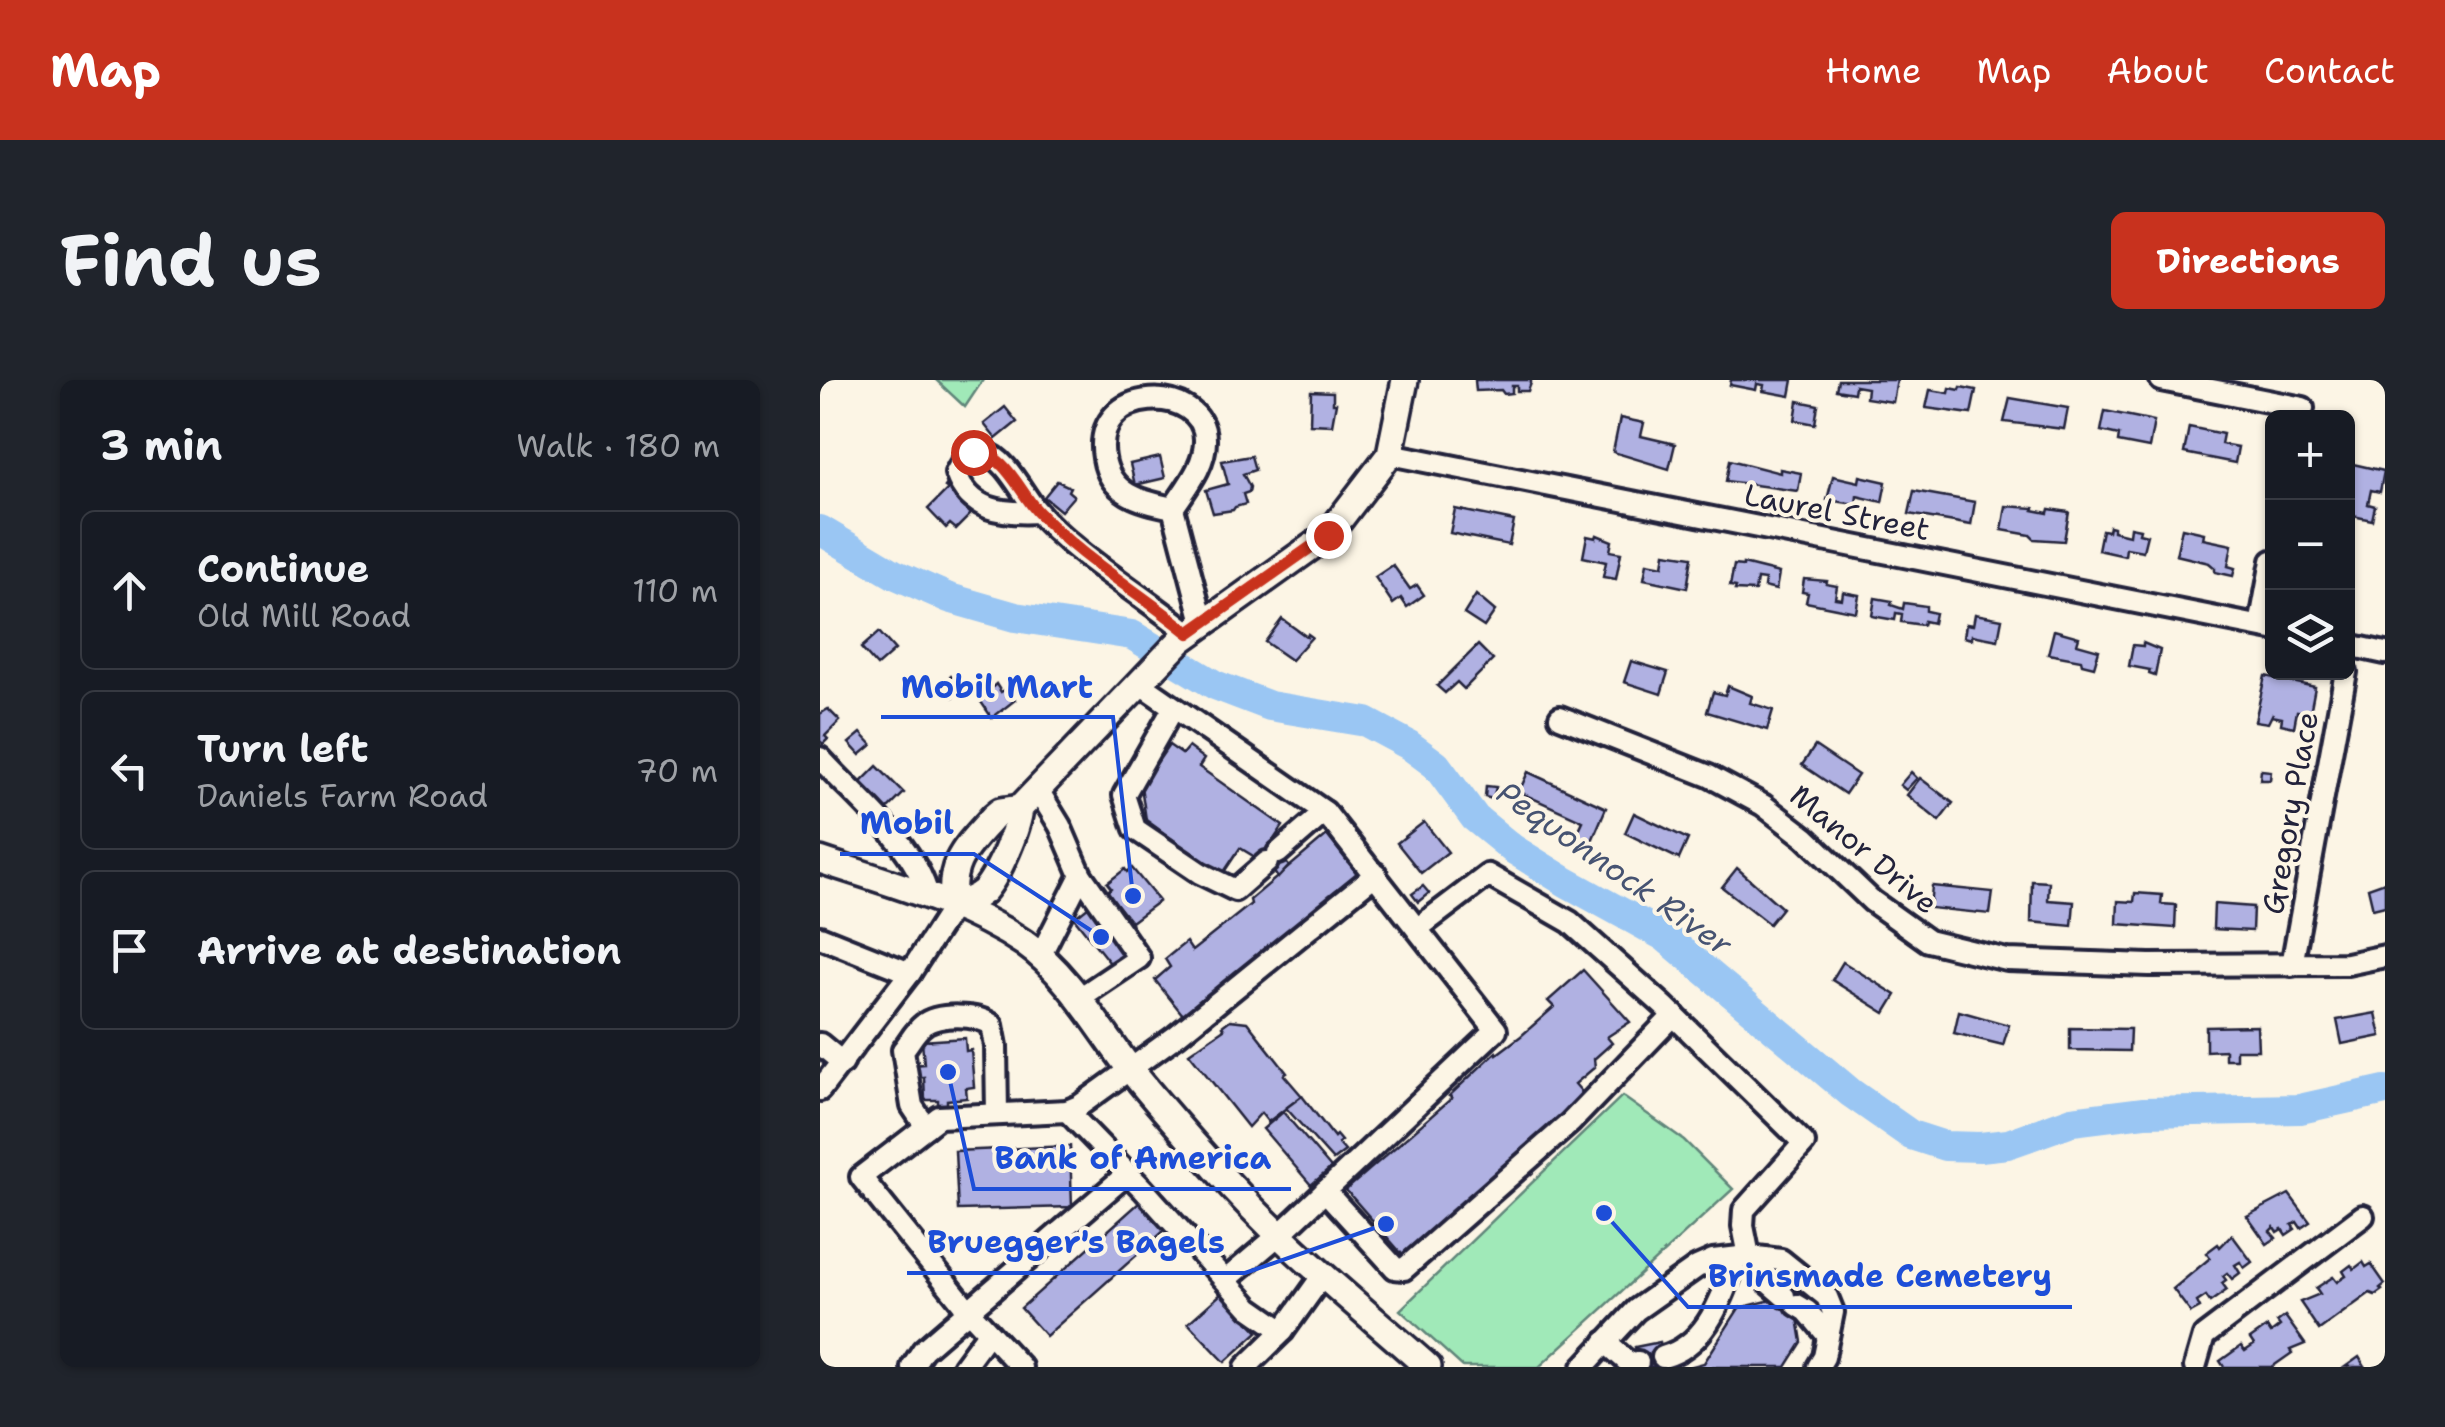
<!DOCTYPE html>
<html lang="en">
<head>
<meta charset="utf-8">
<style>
  :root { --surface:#171b24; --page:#20242c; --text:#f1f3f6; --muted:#9ea1a6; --line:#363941; --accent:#c8321e }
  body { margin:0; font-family:"Shantell Sans",sans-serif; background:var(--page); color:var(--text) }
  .controls { position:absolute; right:30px; top:30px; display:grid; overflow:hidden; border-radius:15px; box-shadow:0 2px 8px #0004 }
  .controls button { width:90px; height:90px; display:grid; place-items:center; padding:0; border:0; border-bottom:2px solid var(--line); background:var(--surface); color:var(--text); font:50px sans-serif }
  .stop { position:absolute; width:30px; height:30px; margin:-22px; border:8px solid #c8321e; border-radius:50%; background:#fff }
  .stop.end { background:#c8321e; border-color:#fff; box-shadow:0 2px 10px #0008 }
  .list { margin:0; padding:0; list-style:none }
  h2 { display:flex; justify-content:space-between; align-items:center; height:130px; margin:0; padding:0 40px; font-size:42px }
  h2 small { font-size:32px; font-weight:400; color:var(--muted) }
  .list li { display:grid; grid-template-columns:65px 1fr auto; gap:30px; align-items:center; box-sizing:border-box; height:160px; margin:0 20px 20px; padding:0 20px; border:2px solid var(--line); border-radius:15px }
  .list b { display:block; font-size:38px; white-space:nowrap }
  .list p { margin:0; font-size:32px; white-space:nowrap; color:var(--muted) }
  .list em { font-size:32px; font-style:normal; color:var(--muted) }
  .icon { flex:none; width:55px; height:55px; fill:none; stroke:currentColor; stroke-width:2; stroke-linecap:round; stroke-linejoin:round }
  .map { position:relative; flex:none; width:1565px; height:987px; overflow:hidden; border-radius:15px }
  header { display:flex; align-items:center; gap:60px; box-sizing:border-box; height:140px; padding:0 50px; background:var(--accent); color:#fff }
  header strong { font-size:48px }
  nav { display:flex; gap:55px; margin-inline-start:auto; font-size:35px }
  .intro { display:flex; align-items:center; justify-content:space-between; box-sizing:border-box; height:240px; padding:0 60px }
  h1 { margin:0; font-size:70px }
  .button { padding:25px 45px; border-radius:15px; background:var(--accent); color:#fff; font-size:35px; font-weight:700 }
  main { display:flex; gap:60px; padding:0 60px }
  aside { flex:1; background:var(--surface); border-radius:15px; box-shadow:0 2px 8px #0004 }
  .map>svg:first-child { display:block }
  .green { fill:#a0e9b8; stroke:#61867a; stroke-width:2.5 }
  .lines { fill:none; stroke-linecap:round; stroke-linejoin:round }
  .river { stroke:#9ac6f3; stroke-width:30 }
  .building { fill:#b0b1e2; stroke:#22223b; stroke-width:2.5 }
  .minor-casing { stroke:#22223b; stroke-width:28 }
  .major-casing { stroke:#22223b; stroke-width:32 }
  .minor { stroke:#fcf5e5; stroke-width:20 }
  .major { stroke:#fcf5e5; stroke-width:25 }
  .route { stroke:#c8321e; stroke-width:12 }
  .labels { text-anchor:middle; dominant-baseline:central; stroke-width:8; stroke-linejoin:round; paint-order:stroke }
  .street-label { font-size:30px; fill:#22223b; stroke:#fcf5e5 }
  .water-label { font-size:32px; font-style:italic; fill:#465372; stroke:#fcf5e5 }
  .leader { fill:none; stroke:#1d4ed8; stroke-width:4 }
  .callout-dot { fill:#1d4ed8; stroke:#fcf5e5; stroke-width:4 }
  .callout-label { font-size:32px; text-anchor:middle; font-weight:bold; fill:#1d4ed8; stroke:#fcf5e5; stroke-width:8; stroke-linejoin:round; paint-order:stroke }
</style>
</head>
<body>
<header>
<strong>Map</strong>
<nav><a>Home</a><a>Map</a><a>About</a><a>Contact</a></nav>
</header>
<div class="intro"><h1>Find us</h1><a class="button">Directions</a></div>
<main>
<aside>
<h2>3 min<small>Walk · 180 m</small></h2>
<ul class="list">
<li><svg class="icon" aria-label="ahead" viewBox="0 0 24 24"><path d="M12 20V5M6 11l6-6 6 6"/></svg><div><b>Continue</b><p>Old Mill Road</p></div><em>110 m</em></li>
<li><svg class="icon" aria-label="left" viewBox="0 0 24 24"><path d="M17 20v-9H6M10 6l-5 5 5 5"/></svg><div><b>Turn left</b><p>Daniels Farm Road</p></div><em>70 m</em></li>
<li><svg class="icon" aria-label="arrive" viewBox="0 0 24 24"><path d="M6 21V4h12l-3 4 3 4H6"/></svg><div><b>Arrive at destination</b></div></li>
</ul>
</aside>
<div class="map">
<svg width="1565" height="987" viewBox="0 0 1565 987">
  <rect width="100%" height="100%" fill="#fcf5e5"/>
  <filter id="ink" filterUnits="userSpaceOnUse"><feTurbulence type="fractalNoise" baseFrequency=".01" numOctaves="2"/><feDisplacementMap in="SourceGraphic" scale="20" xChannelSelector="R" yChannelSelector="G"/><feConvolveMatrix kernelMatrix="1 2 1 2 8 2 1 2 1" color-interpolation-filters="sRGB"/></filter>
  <g filter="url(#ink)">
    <g class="green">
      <polygon points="116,0 163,0 145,27"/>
      <polygon points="802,716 864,760 913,809 719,987 643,987 580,930"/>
    </g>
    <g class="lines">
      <polyline class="river" points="0,150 74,194 129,218 195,237 312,255 395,305 450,326 546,342 589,365 616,385 655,438 693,469 746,502 844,556 1031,713 1091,755 1125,766 1160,767 1188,764 1252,741 1324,732 1480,729 1565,710"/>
    </g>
    <g class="building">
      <polygon points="655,0 711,0 711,3 708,11 697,11 697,6 692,6 692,13 684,14 681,10 656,11"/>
      <polygon points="911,0 973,0 970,16 943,11 944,5 937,4 936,10 910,5"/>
      <polygon points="1018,0 1077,0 1073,22 1046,18 1047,8 1035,6 1034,13 1016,10"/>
      <polygon points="1141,7 1156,10 1151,34 1106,28 1110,10 1129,13 1130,8 1140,10"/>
      <polygon points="491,11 513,12 513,23 516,23 512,45 490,44"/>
      <polygon points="1190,18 1248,28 1244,49 1184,42"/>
      <polygon points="978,21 998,25 995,44 975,40"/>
      <polygon points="185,27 197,42 176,59 164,44"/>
      <polygon points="1285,31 1334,41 1329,68 1298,62 1299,55 1281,51"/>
      <polygon points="800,38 824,43 821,56 855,64 849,89 793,72"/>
      <polygon points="1369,47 1403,54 1401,64 1418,67 1415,83 1364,73"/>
      <polygon points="431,76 435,90 423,94 430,107 429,112 423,114 426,124 415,127 413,130 393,133 386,110 408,104 402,81"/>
      <polygon points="340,77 345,98 315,105 310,84"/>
      <polygon points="910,80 960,93 960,89 981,93 978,111 906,101"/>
      <polygon points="1533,84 1564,91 1560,112 1551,110 1548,124 1555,126 1552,140 1528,135 1528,102"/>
      <polygon points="1013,96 1039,102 1040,96 1066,102 1062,122 1037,116 1036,124 1007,120"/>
      <polygon points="237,101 250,107 248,111 254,116 241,131 224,117"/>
      <polygon points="128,103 149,125 146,129 151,134 136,149 130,144 126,148 108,129 128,109 125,107"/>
      <polygon points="1094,111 1155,122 1151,145 1089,134"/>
      <polygon points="1186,126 1214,128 1213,130 1228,133 1229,129 1249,132 1244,161 1214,159 1210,155 1182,150"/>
      <polygon points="635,129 694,141 689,165 630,153"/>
      <polygon points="1289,146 1293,147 1293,151 1309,155 1310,147 1320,149 1319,153 1327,155 1323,171 1306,168 1305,176 1278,170 1282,150 1288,151"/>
      <polygon points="1362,148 1384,153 1383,159 1412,165 1408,186 1415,188 1413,196 1395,192 1395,188 1389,183 1356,175"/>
      <polygon points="777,155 792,161 790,171 801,173 796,199 783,197 786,182 763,177 767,156 776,158"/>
      <polygon points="845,173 872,177 867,208 824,199 827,183 843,186"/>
      <polygon points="923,184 959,193 956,210 944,207 945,200 937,199 935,211 915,210 916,207 910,206 914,185 923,186"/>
      <polygon points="573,185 590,209 597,205 604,215 587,227 581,218 573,224 555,197"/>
      <polygon points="984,199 1007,201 1006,204 1017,206 1015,218 1022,219 1023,212 1039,215 1036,232 986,222 988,213 982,212"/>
      <polygon points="656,215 675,231 664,247 644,234"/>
      <polygon points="1055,218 1072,221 1071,225 1083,229 1084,223 1106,226 1106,231 1115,233 1113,243 1104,241 1103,245 1081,242 1082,234 1076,233 1075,240 1052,236"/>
      <polygon points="1155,234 1182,239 1178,260 1152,255 1152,259 1144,257 1146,244 1153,245"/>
      <polygon points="462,239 487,257 488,254 492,257 471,280 445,262"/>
      <polygon points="1234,250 1259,257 1257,264 1279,270 1274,287 1262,284 1261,280 1228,274"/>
      <polygon points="59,252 75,270 57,286 41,268"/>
      <polygon points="1323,263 1340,270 1335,296 1329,294 1330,290 1309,286 1313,265 1323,266"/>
      <polygon points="658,265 673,280 644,309 637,302 625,313 617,306"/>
      <polygon points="811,281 848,292 841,314 804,302"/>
      <polygon points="131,296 142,309 133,317 123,304"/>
      <polygon points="1445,296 1495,307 1490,333 1477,331 1474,347 1461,344 1462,338 1452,336 1453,333 1448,343 1435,341"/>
      <polygon points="176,304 181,312 187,308 195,320 172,338 159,319"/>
      <polygon points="908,306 932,316 930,323 953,330 947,350 887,332 893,312 905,315"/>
      <polygon points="8,329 20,341 5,356 8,359 3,364 0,361 0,334"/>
      <polygon points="41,353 52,365 40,375 29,363"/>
      <polygon points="349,365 362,374 368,367 384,379 379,387 463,446 440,480 420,468 402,495 326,440 321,406"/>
      <polygon points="995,366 1038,395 1025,414 982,385"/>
      <polygon points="57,386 84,413 64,433 37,406"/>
      <polygon points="1441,390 1451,391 1450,400 1440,400"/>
      <polygon points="708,392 786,428 771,463 756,456 763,441 699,412"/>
      <polygon points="1091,392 1097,398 1086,410 1080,405"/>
      <polygon points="1100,398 1133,423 1119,441 1087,415"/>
      <polygon points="666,406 676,407 673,419 665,417"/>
      <polygon points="814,433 868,459 859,479 805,453"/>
      <polygon points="604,442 628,472 601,493 577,463"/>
      <polygon points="507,455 539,496 363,635 335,600 350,587 345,579 366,562 372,571 431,524 430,520"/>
      <polygon points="450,464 469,486 458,498 443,476"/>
      <polygon points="312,488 339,521 311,542 287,512 291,508 287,503 305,489 307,492"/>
      <polygon points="917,488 962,528 949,544 902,507"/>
      <polygon points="1212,501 1229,502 1228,520 1254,522 1252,546 1211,542"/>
      <polygon points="1565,502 1565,526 1553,529 1548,508"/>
      <polygon points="603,506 609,513 598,522 592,514"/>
      <polygon points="1112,506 1173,512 1170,534 1110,528"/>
      <polygon points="1315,513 1342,515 1341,524 1356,525 1355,548 1297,544 1298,521 1314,522"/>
      <polygon points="1394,524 1433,527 1432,551 1393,549"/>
      <polygon points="269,526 308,575 293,587 254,538"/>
      <polygon points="1023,582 1076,615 1065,633 1012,600"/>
      <polygon points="763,590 810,642 787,657 792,663 774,679 775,687 755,704 768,719 589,882 526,810 632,718 629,716 676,672 677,674 701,656 734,627 728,621"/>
      <polygon points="1139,631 1189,645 1183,665 1134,653"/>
      <polygon points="1556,633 1561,656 1522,664 1517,640"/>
      <polygon points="410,640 427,642 467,693 464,695 482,716 448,742 441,733 428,747 369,673 404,649 402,646"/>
      <polygon points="1437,646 1438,670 1416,670 1416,679 1405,679 1405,670 1386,671 1386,647"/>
      <polygon points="1250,648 1310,649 1309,671 1250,670"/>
      <polygon points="145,658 146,671 151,670 154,707 146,708 147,718 127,720 127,724 118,724 118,720 105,720 104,697 94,698 93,685 104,684 102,661"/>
      <polygon points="482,716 514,757 516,755 521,761 518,763 525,771 513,780 466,728"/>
      <polygon points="463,732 511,788 491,805 443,749"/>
      <polygon points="250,766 252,827 138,830 135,771"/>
      <polygon points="1469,814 1490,842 1481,848 1477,842 1472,845 1475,849 1466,855 1462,849 1457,852 1454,847 1450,851 1456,858 1447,864 1427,836"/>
      <polygon points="320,822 345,850 226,956 201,928"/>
      <polygon points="1412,855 1432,882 1424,888 1420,882 1415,885 1420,893 1412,899 1407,893 1403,896 1406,900 1402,903 1407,910 1390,922 1386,916 1377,922 1380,928 1371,933 1353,909 1390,878 1386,873 1398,864 1400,867"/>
      <polygon points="1543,882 1546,887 1551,884 1565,904 1560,908 1562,910 1555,915 1550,913 1499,950 1480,922 1500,914 1496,908 1513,897 1517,902 1526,896 1523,891 1531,885 1534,889"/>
      <polygon points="402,913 438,952 405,982 368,943"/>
      <polygon points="955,919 977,932 982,962 966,987 869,987 884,983 919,928"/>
      <polygon points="1465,936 1485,964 1470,970 1472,973 1452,987 1404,987 1400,981 1421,966 1425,971 1434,965 1430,959 1447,947 1451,953 1460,946 1457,942"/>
      <polygon points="840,962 845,987 819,987 815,967"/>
      <polygon points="1539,977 1545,987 1525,987"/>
    </g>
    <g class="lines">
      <g class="minor-casing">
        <g id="minor">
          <polyline points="1341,0 1483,28 1481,38"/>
          <polyline points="570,74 1452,249"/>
          <path d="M353,128c13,-20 33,-43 32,-69 0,-54 -114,-57 -101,19 6,37 37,43 69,50l30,114"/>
          <path d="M218,132c-35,2 -69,-1 -82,-39 5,-10 13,-26 28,-21 23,7 37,40 52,58 38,45 106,84 153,123"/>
          <polyline points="1440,246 1452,181"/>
          <polyline points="1528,265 1565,273"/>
          <polyline points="319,303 505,432 676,650 460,854 407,899"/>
          <polyline points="353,329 304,415 315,449 380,493 415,510 447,482"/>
          <polyline points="740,337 889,396 943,425 986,458 1052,521 1108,561 1187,580 1329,585 1527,584 1565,576"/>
          <path d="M0,378c37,41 94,85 108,138"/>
          <polyline points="218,410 240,446 261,495 319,578 258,619"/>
          <polyline points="458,473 505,432"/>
          <polyline points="598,548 668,495 750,542 844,626 984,763 924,830 923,846 929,876"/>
          <polyline points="0,557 90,593"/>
          <polyline points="220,576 261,495"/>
          <polyline points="1472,585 1526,292"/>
          <polyline points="0,664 23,683"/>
          <polyline points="0,710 90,593 134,525"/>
          <polyline points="247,731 323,809 430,928 463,951"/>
          <path d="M106,747l-14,-21 -9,-56c6,-7 12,-19 20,-25 14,-12 56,-11 69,0l4,21 1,68"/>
          <polyline points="505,811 575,888 584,889 750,743 854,635"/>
          <polyline points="945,878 942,897 964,916"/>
          <polyline points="977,925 987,931 1008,956"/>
          <polyline points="785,962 809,983 818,982"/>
          <path d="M843,977c45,-12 59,-61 74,-99"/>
          <polyline points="92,987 103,970 307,794"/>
          <polyline points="143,987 168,953"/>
          <polyline points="201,987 148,930 41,797 119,737 247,731 259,726 356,656 556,494"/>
          <polyline points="426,987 463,951 503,895"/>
          <polyline points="763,987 816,930 877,887 893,880 929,876 961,880 1007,917 1013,932 1004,977 998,987"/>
          <polyline points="1375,987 1384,956 1543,836"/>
        </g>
      </g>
      <g class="major-casing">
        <g id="major">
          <path d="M0,480c69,23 143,42 204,83 43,30 72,81 103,122 28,36 59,70 89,104 63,73 140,134 212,198"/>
          <path d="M134,525c11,-3 21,-6 30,-14 14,-16 34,-62 36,-83l161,-168 147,-105 62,-81 15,-74"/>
          <path d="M134,525c-7,-44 13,-58 40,-89l6,-5 20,-3"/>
        </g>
      </g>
      <use href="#minor" class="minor"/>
      <use href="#major" class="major"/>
    </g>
  </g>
  <g class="lines" filter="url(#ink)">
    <path class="route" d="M153,72c32,-1 46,40 65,60 43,47 102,80 151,121l139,-98"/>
  </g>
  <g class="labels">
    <g class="street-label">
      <text transform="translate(1017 132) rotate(11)">Laurel Street</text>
      <text transform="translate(1470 433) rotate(-80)">Gregory Place</text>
      <text transform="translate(1044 469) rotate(40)">Manor Drive</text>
    </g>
    <g class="water-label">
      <text transform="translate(795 488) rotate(35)">Pequonnock River</text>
    </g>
  </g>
  <path class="leader" d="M313 516L293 337H61M281 557L154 474H20M128 692L154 809H471M566 844L425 893H87M784 833L868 927H1252"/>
  <g class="callout-dot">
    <circle cx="313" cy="516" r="10"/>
    <circle cx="281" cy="557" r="10"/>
    <circle cx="128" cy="692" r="10"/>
    <circle cx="566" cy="844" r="10"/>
    <circle cx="784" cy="833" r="10"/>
  </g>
  <g class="callout-label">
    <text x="177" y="318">Mobil Mart</text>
    <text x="87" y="454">Mobil</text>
    <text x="313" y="789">Bank of America</text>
    <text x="256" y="873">Bruegger's Bagels</text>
    <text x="1060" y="907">Brinsmade Cemetery</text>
  </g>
</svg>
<div class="controls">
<button>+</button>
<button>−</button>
<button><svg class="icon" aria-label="layers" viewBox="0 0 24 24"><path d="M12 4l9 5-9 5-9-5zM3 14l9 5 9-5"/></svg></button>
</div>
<div class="stop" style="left:153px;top:72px"></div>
<div class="stop end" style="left:508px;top:155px"></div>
</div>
</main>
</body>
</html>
